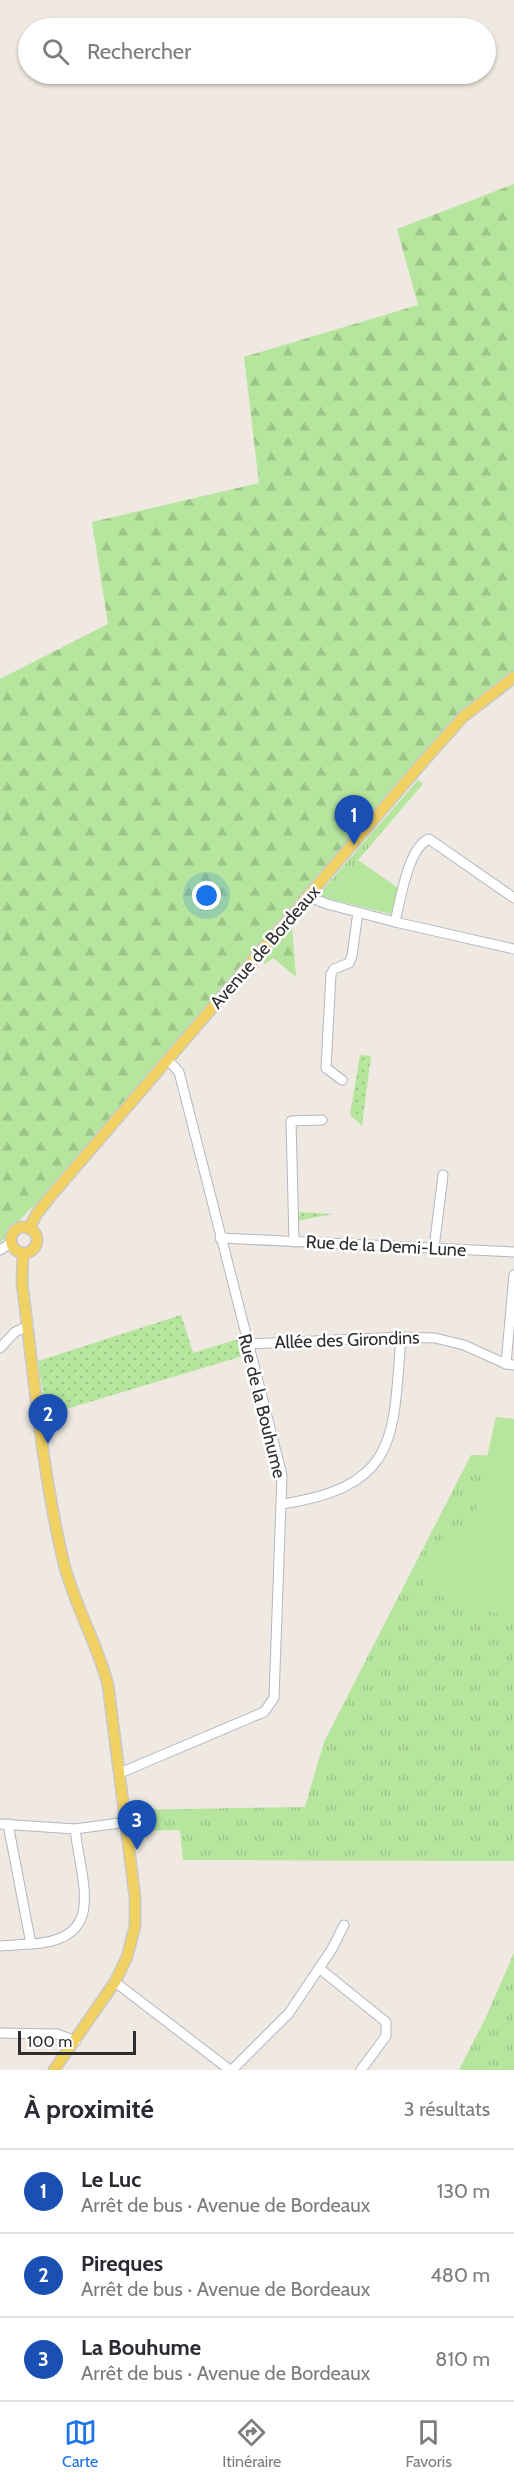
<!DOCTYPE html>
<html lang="fr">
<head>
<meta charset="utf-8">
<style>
  :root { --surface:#fff; --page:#f7f7f7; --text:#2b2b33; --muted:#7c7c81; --line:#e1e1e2; --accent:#1a73e8 }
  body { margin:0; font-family:Cabin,sans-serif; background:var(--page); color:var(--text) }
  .scale { position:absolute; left:18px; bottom:15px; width:118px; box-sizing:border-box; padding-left:6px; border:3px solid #2e2e2e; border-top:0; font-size:16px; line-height:21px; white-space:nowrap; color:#2e2e2e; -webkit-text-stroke:4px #fff; paint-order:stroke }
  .you { position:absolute; left:207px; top:896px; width:21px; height:21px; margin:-15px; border:4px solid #fff; border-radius:50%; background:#1a73e8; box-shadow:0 0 0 9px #1a73e833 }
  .badge { display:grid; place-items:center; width:39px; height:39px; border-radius:50%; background:var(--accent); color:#fff; font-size:20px; font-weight:700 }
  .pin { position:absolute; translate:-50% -50px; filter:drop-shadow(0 2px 3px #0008) }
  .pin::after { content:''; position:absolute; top:32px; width:21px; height:18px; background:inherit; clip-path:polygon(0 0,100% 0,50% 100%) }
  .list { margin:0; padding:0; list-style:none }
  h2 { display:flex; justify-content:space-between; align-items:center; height:78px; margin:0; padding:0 24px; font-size:26px }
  h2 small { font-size:20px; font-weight:400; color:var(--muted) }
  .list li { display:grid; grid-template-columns:39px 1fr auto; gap:18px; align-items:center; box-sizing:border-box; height:84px; padding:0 24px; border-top:2px solid var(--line) }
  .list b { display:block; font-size:22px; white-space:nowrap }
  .list p { margin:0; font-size:20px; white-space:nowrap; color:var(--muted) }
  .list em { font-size:20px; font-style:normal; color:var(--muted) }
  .icon { flex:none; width:33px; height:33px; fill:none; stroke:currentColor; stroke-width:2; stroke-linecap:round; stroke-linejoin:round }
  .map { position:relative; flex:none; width:514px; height:2070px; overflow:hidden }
  .search { position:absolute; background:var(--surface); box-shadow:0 2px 4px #0004; left:18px; right:18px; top:18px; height:66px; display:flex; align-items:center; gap:15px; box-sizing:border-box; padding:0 21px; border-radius:33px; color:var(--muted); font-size:22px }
  .sheet { height:330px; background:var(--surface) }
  nav { display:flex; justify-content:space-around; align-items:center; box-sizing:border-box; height:84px; border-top:2px solid var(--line); background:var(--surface); font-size:16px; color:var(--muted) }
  nav a { display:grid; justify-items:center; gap:3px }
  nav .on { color:var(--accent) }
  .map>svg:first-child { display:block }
  .grass { fill:url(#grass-tufts) }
  .forest { fill:url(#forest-firs) }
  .park { fill:#b6e59e }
  .garden { fill:url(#garden-dots) }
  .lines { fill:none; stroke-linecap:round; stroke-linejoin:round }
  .minor-casing { stroke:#b4b7c1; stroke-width:11 }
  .major-casing { stroke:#c9c9c9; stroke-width:13 }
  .minor { stroke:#fff; stroke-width:9 }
  .major { stroke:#f2d163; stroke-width:10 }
  .labels { text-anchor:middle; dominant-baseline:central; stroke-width:5; stroke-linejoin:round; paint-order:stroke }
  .street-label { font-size:18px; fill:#2e2e2e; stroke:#fff }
</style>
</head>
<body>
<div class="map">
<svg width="514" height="2070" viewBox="0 0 514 2070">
  <defs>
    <pattern id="grass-tufts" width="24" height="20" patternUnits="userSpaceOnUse" patternTransform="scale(1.5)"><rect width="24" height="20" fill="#b6e59e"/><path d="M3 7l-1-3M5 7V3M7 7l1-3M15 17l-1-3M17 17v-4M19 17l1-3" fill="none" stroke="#9dc588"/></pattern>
    <pattern id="forest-firs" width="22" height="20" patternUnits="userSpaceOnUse" patternTransform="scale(1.5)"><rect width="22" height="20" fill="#b6e59e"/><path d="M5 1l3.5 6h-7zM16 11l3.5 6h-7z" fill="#9dc588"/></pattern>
    <pattern id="garden-dots" width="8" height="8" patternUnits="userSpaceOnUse" patternTransform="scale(1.5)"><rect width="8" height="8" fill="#b6e59e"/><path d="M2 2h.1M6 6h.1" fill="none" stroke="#9dc588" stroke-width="1.8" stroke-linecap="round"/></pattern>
  </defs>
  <rect width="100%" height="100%" fill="#efe9e1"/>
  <g class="grass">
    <polygon points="418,780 423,784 324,900 322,900 319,894"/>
    <polygon points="471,1455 514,1456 514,1861 183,1860 180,1830 134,1831 125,1810 305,1807 324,1742"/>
    <polygon points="514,1953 514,2070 459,2070 486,2017"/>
  </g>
  <g class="forest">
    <polygon points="514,184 514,686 449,735 50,1197 30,1209 0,1243 0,679 108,624 92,522 259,483 244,357 418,305 397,229"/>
    <polygon points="292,926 296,977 273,958 265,964 262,960"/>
  </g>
  <g class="park">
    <polygon points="358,860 398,888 391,914 326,898"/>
    <polygon points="496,1417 514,1419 514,1619 421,1590 447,1529 470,1533"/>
  </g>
  <g class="garden">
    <polygon points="360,1055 371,1056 362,1126 350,1115"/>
    <polygon points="297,1212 333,1214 297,1221"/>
    <polygon points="181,1315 193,1353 238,1339 243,1356 46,1415 38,1361"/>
  </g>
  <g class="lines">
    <g class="minor-casing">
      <g id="minor">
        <polyline points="309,897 327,904 395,922 514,949"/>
        <path d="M395,922c5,-20 13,-75 34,-83l85,59"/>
        <polyline points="342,1080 326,1068 331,974 334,969 349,963 352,956 358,912"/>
        <polyline points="220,1238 514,1252"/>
        <polyline points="294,1242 291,1121 322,1120"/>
        <polyline points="434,1248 443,1175"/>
        <polyline points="0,1250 11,1243"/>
        <polyline points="246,1344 401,1337 435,1338 464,1345 506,1364 514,1365"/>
        <polyline points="0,1348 15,1332 28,1326"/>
        <polyline points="506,1364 514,1275"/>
        <path d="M282,1504c117,-18 111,-66 119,-167"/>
        <polyline points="120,1773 264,1712 274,1698 282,1475 179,1072 168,1060"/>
        <polyline points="0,1824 75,1829 127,1822"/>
        <path d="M8,1824l23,120c77,-4 50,-61 44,-115"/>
        <polyline points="0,1946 31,1944"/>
        <polyline points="319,1968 386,2022 386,2036 361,2070"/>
        <polyline points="115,1982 230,2070"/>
        <polyline points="0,2033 57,2034 76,2041"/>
        <polyline points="232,2070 289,2013 332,1949 344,1925"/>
      </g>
    </g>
    <g class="major-casing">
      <g id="major">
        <circle cx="24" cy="1240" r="13"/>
        <polyline points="29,1229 36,1215 50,1197 429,755 463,717 514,677"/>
        <path d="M23,1253l-1,30c12,93 20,189 42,281 11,42 33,79 44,121l27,212v29l-8,31 -12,25 -61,88"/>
      </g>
    </g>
    <use href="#minor" class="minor"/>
    <use href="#major" class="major"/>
  </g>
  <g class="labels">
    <g class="street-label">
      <text transform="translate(265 947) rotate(-49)">Avenue de Bordeaux</text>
      <text transform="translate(386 1246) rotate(3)">Rue de la Demi-Lune</text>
      <text transform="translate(347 1340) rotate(-2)">Allée des Girondins</text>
      <text transform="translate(262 1406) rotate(76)">Rue de la Bouhume</text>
    </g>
  </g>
</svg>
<div class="scale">100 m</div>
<div class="you"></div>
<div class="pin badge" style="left:354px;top:845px;background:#1a4fb4">1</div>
<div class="pin badge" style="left:48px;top:1444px;background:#1a4fb4">2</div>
<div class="pin badge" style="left:137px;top:1850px;background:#1a4fb4">3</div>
<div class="search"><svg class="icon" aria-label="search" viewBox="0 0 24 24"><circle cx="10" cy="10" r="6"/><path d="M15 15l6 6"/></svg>Rechercher</div>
</div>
<section class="sheet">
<h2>À proximité<small>3 résultats</small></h2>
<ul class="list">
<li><span class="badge" style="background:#1a4fb4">1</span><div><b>Le Luc</b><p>Arrêt de bus · Avenue de Bordeaux</p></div><em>130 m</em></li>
<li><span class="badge" style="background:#1a4fb4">2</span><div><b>Pireques</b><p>Arrêt de bus · Avenue de Bordeaux</p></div><em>480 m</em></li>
<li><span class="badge" style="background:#1a4fb4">3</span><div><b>La Bouhume</b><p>Arrêt de bus · Avenue de Bordeaux</p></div><em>810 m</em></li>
</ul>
</section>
<nav>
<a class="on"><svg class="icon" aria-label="map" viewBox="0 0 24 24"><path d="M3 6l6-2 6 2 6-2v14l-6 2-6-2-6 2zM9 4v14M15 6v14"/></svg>Carte</a>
<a><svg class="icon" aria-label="directions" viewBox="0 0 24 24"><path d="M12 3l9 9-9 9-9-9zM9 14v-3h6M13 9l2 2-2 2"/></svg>Itinéraire</a>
<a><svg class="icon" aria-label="saved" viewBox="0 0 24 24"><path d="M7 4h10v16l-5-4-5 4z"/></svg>Favoris</a>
</nav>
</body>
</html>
